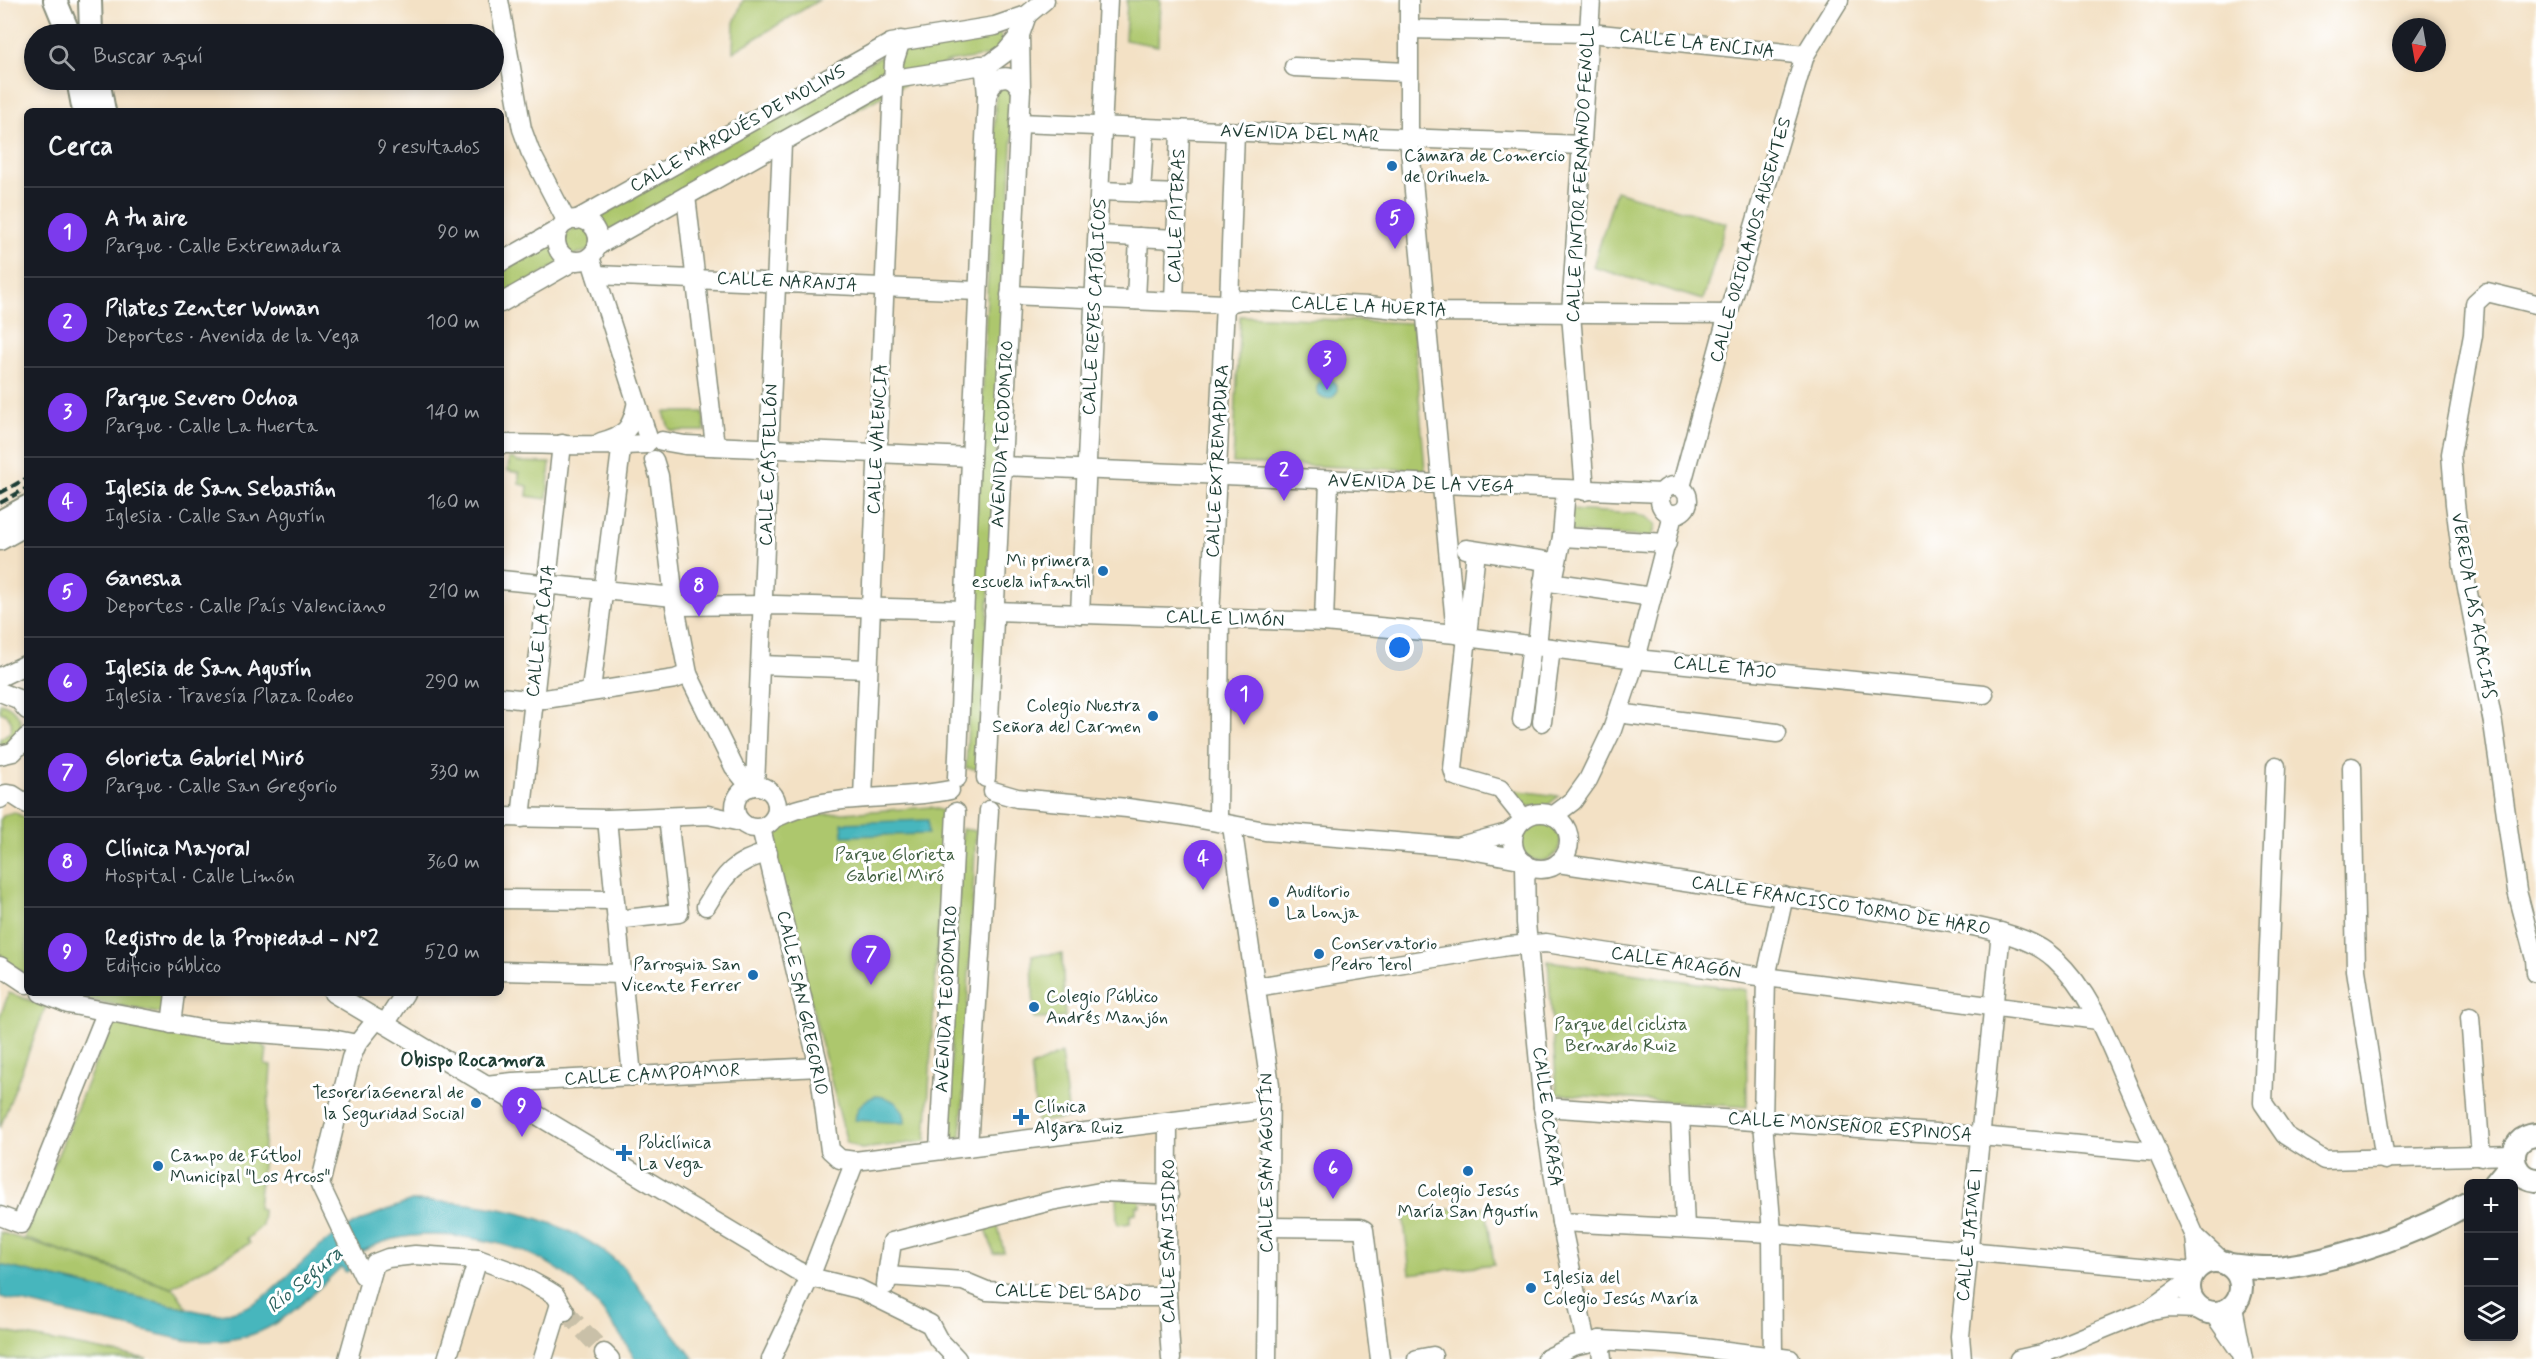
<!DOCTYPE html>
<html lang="es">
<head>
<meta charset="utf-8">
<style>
  :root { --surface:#171b24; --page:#20242c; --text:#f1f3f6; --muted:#9ea1a6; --line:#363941; --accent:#7c3aed }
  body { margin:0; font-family:Mynerve,sans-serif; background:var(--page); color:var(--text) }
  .controls { position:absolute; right:18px; bottom:18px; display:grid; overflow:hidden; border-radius:9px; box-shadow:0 3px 9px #0003 }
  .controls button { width:54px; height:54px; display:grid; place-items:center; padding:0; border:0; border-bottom:2px solid var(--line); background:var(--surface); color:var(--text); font:30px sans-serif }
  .compass { position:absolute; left:2392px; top:18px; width:54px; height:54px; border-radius:50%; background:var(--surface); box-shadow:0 3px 9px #0003; rotate:191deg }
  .you { position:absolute; left:1400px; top:648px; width:21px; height:21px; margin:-15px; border:4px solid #fff; border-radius:50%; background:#1a73e8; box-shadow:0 0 0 9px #1a73e833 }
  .badge { display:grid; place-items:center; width:39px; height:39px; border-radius:50%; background:var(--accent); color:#fff; font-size:20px; font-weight:700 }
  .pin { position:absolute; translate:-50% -50px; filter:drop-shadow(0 2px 3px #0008) }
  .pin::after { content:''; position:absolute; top:32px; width:21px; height:18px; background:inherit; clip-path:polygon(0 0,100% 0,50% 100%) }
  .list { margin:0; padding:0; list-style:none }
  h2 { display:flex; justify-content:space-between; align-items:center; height:78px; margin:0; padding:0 24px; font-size:26px }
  h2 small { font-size:20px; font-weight:400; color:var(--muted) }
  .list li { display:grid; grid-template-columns:39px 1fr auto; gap:18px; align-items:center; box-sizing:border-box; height:90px; padding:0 24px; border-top:2px solid var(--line) }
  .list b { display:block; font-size:22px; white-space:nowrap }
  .list p { margin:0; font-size:20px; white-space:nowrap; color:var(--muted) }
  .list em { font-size:20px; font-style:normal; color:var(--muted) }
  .icon { flex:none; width:33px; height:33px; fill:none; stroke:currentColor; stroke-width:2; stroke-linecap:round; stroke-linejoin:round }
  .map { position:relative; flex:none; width:2536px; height:1359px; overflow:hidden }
  .search { position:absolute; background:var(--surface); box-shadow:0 3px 9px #0003; left:24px; top:24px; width:480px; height:66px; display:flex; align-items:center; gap:15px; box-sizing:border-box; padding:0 21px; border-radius:33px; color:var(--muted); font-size:22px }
  .panel { position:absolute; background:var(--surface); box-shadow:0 3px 9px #0003; left:24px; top:108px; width:480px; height:888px; border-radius:9px }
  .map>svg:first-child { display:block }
  .green { fill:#adc76d; stroke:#668250; stroke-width:1.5 }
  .water { fill:#47b6bd; stroke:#337a78; stroke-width:1.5 }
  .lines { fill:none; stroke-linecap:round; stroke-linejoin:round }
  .minor-tunnel { stroke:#c9c0a8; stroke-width:18; stroke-dasharray:18 9; stroke-linecap:butt }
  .minor-casing { stroke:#898f7c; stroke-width:21 }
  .major-casing { stroke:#898f7c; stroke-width:26 }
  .minor { stroke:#fff; stroke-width:18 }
  .major { stroke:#fff; stroke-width:22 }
  .rail { stroke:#1f3d34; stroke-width:4; stroke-dasharray:9 4.5; stroke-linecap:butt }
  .poi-dot { fill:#1f6fb2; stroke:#fff; stroke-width:2 }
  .labels { text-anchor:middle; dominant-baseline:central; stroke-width:6; stroke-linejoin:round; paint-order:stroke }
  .street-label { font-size:18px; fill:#1f3d34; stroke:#fff }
  .poi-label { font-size:18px; fill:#1f3d34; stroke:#fff; text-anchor:start }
  .park-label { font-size:18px; fill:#426042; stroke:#fff }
  .neighbourhood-label { font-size:20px; font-weight:bold; fill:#1f3d34; stroke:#fff }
  .water-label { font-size:20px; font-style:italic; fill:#2b615d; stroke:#fff }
</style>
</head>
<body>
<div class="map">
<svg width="2536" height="1359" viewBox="0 0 2536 1359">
  <rect width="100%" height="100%" fill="#fff"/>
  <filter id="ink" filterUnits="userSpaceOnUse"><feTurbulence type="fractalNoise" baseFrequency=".0167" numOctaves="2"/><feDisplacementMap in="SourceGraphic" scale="12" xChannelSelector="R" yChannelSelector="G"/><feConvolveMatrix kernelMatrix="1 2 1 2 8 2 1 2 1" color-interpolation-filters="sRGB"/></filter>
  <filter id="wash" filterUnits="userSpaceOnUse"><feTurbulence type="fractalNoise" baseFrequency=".008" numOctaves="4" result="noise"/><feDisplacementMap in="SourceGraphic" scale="24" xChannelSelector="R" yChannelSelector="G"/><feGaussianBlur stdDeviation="1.35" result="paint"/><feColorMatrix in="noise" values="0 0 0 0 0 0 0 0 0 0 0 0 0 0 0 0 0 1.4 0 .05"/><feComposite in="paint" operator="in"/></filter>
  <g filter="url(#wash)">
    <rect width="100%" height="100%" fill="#f3e1c5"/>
    <g class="green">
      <polygon points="743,0 819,0 733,52 734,23"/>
      <polygon points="1127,0 1160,0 1158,46 1125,40"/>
      <polygon points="997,22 1005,53 948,62 585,252 576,254 501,297 501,271 541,250 540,248 564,237 573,227 581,227 885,54 886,59 910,47"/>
      <polygon points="1006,82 1015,91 980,764 976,769 966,768 996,90"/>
      <polygon points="1616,191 1726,223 1703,300 1593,267"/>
      <polygon points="1240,316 1413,323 1425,470 1233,463"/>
      <polygon points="664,412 703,412 705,431 672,431 669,428"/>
      <polygon points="512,458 518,462 550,463 547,499 527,496 528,486 519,484 519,473 508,471 509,459"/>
      <polygon points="1569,510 1637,514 1647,517 1656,524 1652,537 1567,532"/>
      <path d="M0,703c17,3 31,26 13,39 -3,3 -9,4 -13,6v-9l10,-7c4,-10 0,-17 -10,-20z"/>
      <polygon points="1511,790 1559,796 1544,808 1518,805"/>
      <polygon points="931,807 945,812 926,1141 861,1149 847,1143 770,842 776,825 785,817"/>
      <polygon points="14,812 27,819 27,976 0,957 0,820 4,815"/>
      <circle cx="1540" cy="841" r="20"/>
      <polygon points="962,829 976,831 961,1138 947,1137"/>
      <polygon points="1062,954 1065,1018 1034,1019 1032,955"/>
      <polygon points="1548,961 1746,990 1747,1107 1557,1094"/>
      <polygon points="9,993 46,1006 0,1128 0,1016"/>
      <polygon points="54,993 165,993 163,1005 169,1009 168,1015"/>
      <polygon points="112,1022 264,1043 263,1047 267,1048 265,1065 271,1066 270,1081 258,1209 263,1210 262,1226 247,1239 250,1243 172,1287 24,1238"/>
      <polygon points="1061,1053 1069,1118 1037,1122 1031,1067"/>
      <polygon points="1116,1195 1140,1197 1140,1206 1136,1206 1136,1213 1130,1214 1130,1223 1119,1225 1117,1222"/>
      <polygon points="1486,1207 1494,1264 1410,1274 1403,1212"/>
      <polygon points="996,1219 1004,1252 994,1254 984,1222"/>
      <polygon points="0,1232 174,1289 188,1309 0,1265"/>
      <polygon points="0,1331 147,1359 0,1359"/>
    </g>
    <g class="water">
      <circle cx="1327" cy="389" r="10"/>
      <polygon points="928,820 928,834 843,836 842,823"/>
      <path d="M876,1096c15,1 30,10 29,27l-50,-3c2,-14 8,-20 21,-24z"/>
      <path d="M412,1201c72,0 153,14 209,64 10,9 17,22 25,33 16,20 32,41 48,61h-59c-42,-73 -87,-112 -172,-122 -25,-3 -49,-3 -73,3 -13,3 -26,11 -38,16l2,12 -8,4 -5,-5c-54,51 -78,81 -158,73l-183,-43v-32l188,44c10,2 22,5 32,5 50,-5 73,-51 112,-77 25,-17 52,-26 80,-36z"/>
    </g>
  </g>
  <g filter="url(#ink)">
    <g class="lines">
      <polyline class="minor-tunnel" points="565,1311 604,1353"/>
      <g class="minor-casing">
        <g id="minor">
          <polyline points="499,0 522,129 530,151 567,222"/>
          <polyline points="1409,0 1409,138 1456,634 1466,637 1636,659 1984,694"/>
          <polyline points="1409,29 1590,33 1805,55"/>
          <polyline points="1294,67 1408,72"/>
          <path d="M987,95l7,-14c12,-7 20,-4 27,9"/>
          <polyline points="1019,123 1582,145"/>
          <polyline points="1101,191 1178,194"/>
          <polyline points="1141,193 1145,128"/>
          <polyline points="686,196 715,446"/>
          <circle cx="577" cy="240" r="21"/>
          <polyline points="576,220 891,43 995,26 1027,15 1045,0"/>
          <polyline points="1098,235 1176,239"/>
          <polyline points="597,246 894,79 990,64 1005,53 1020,35"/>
          <polyline points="590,257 649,441"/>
          <polyline points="501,262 559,229"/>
          <polyline points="596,275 978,291"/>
          <polyline points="1010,295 1225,304 1241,300 1368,306 1425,312 1728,314"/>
          <polyline points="1136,300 1139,237"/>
          <polyline points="1174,302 1180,130"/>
          <polyline points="501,303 574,261"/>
          <polyline points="1229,304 1235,132"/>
          <polyline points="2536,304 2487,292 2475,303 2473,335 2451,454 2455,504 2463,567 2493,723 2517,891 2535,959 2536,973"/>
          <polyline points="662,441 685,445 971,457"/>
          <path d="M601,442c24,-7 30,-12 35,-36"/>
          <path d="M501,444c48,0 97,3 145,0"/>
          <polyline points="654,460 659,476 675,606 688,674 734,767 750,787"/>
          <polyline points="1001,466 1662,493"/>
          <circle cx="1674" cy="500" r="14"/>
          <polyline points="1681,487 1725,325 1805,55 1839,0"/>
          <polyline points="1585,491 1571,314 1591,0"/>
          <polyline points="1562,537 1667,543"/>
          <polyline points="0,541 27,526"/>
          <polyline points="1466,549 1546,561 1537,646"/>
          <polyline points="1476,551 1453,769 1455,776 1500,789 1524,819"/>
          <polyline points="501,580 674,597"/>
          <polyline points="1543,581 1652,597"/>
          <polyline points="1553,581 1562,537 1566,490"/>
          <polyline points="675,606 775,605 964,610"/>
          <polyline points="994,611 1324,622 1456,634"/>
          <polyline points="1080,614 1108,0"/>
          <polyline points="1210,618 1225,304"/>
          <polyline points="1324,622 1329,480"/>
          <polyline points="761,665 868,669"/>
          <polyline points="0,677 27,664"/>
          <polyline points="591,690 621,450"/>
          <polyline points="0,692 18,699 27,710"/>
          <polyline points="501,697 527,700 545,699 675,679 688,674"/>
          <polyline points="1617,713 1777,733"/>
          <polyline points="1522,720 1532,645"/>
          <polyline points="1542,722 1551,648"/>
          <polyline points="0,755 13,752 27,737"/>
          <polyline points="2276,766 2263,1103 2285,1135 2324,1160 2513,1155"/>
          <polyline points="2352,767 2356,970 2385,1160"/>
          <polyline points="957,778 987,95 985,73 980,65"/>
          <polyline points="986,778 1021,90 1020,35 1027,15"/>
          <circle cx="756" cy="807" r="21"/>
          <polyline points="755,786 782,143"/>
          <polyline points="993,791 1017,798 1127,808 1179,815 1265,831 1455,847 1520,859"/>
          <polyline points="863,798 894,62 901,40"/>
          <polyline points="0,799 6,794 13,795 27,804"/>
          <circle cx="1541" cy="841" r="28"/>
          <polyline points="1218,815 1220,619"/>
          <polyline points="1553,816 1573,801 1588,780 1612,730 1636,659 1673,515"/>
          <polyline points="501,817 607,819 708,815 741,822"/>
          <polyline points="521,818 562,444"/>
          <path d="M775,818c10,-4 20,-9 31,-11 46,-13 97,-7 144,-17"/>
          <polyline points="607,819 632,1076"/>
          <polyline points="1232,826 1270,1085 1267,1359"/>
          <polyline points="761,828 819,1067 830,1150 840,1159 855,1161 1269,1109"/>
          <polyline points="1460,846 1507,833 1517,826"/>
          <polyline points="1525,863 1526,923 1543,1107 1561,1222 1586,1343"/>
          <path d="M1558,863l394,59c34,7 76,12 103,37 38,35 56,89 76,134 21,48 43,95 64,143l3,31"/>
          <polyline points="501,899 614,900"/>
          <path d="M706,906c18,-29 26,-45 62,-53"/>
          <polyline points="616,920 679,913 668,817"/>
          <polyline points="0,966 27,984"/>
          <polyline points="501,971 623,974"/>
          <polyline points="1256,987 1508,946 1546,943 1750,975 2098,1020"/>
          <polyline points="41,993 68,1004 200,1029 327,1038 357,1044"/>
          <polyline points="333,993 796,1270 810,1277 859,1289 930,1324 938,1339 957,1359"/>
          <polyline points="2470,1017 2481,1157"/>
          <polyline points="171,1024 175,993"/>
          <polyline points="385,1024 405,993"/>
          <polyline points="486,1085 513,1082 819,1067"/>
          <polyline points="1543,1107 1980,1136 2158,1152"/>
          <polyline points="1680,1116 1685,1227"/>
          <polyline points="1168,1122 1167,1297 1171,1359"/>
          <polyline points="968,1147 989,810"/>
          <polyline points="939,1150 956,812"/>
          <polyline points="0,1216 21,1224 106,1013"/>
          <polyline points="1561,1222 1772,1233 2194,1272"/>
          <polyline points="1268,1227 1360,1228 1364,1230 1380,1359"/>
          <polyline points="2195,1236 2223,1262"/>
          <polyline points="887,1276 892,1242 1051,1201 1100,1192 1169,1195"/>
          <polyline points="369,1280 363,1275 320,1185 351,1058 357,1044 377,1019"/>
          <polyline points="886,1285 887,1276 963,1281 987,1291 1095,1297 1167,1297"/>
          <polyline points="2233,1307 2243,1359"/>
          <polyline points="2152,1311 2169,1308 2200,1309"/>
          <polyline points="2214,1314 2239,1350"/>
          <polyline points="1600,1340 1602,1359"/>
          <polyline points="604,1353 610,1359"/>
          <polyline points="348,1359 375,1263 388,1258 415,1255 478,1259 516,1273 547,1290 555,1295 565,1311"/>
          <polyline points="447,1359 478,1259"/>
          <polyline points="543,1359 560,1304"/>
          <polyline points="771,1359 810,1277 855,1161"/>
          <polyline points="1417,1359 1433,1356"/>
          <polyline points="1546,1359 1573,1346 1600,1340 1680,1345 1790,1359"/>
          <polyline points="1773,1359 1772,1233 1763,1122 1766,977 1784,896"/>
          <polyline points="1962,1359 1960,1336 2001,932"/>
          <polyline points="2019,1359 2042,1354 2147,1311 2189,1281"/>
        </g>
      </g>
      <g class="major-casing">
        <g id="major">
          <polyline points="55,0 69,34"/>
          <polyline points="90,0 91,34"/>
          <polyline points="78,80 84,111"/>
          <polyline points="98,80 104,111"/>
          <polyline points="0,522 27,507"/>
          <path d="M2536,1135c-30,2 -29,42 0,45"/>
          <polyline points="2495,1184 2513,1162"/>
          <circle cx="2215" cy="1287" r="26"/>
          <path d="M2229,1265c18,2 38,5 56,2 53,-7 138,-36 183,-64"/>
        </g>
      </g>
      <use href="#minor" class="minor"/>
      <use href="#major" class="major"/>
      <g class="rail">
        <polyline points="0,493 27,478"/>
        <polyline points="0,503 27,488"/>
      </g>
    </g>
  </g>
  <g class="poi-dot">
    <circle cx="1392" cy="166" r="6"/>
    <circle cx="1103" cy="571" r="6"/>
    <circle cx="1153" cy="716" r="6"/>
    <circle cx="1274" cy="902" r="6"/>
    <circle cx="1319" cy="954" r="6"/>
    <circle cx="753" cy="975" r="6"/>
    <circle cx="1034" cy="1007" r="6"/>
    <circle cx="476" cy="1103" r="6"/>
    <path d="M1018 1108h6v6h6v6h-6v6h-6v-6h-6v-6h6z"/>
    <path d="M621 1144h6v6h6v6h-6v6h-6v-6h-6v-6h6z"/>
    <circle cx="158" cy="1166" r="6"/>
    <circle cx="1468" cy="1171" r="6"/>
    <circle cx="1531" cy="1288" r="6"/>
  </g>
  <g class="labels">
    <g class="street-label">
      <text transform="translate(1697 44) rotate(6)">CALLE LA ENCINA</text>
      <text transform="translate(738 129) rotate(-29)">CALLE MARQUÉS DE MOLINS</text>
      <text transform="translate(1300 134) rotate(2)">AVENIDA DEL MAR</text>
      <text transform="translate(1581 174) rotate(-87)">CALLE PINTOR FERNANDO FENOLL</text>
      <text transform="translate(1177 216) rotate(-88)">CALLE PITERAS</text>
      <text transform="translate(1751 240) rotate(-74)">CALLE ORIOLANOS AUSENTES</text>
      <text transform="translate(787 282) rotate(3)">CALLE NARANJA</text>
      <text transform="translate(1095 307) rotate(-87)">CALLE REYES CATÓLICOS</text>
      <text transform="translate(1369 307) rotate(3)">CALLE LA HUERTA</text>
      <text transform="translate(1003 434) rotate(-87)">AVENIDA TEODOMIRO</text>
      <text transform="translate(878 439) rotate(-87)">CALLE VALENCIA</text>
      <text transform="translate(1218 461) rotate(-87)">CALLE EXTREMADURA</text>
      <text transform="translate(769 465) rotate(-88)">CALLE CASTELLÓN</text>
      <text transform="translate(1421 484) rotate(2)">AVENIDA DE LA VEGA</text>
      <text transform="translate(2473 606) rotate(80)">VEREDA LAS ACACIAS</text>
      <text transform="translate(1225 619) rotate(2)">CALLE LIMÓN</text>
      <text transform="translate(541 631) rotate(-83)">CALLE LA CAJA</text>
      <text transform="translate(1725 668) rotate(6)">CALLE TAJO</text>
      <text transform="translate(1841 906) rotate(9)">CALLE FRANCISCO TORMO DE HARO</text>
      <text transform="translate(1676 963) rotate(9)">CALLE ARAGÓN</text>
      <text transform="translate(947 999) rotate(-87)">AVENIDA TEODOMIRO</text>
      <text transform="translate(802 1003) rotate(78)">CALLE SAN GREGORIO</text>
      <text transform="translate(652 1075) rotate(-3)">CALLE CAMPOAMOR</text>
      <text transform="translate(1547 1117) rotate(83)">CALLE OCARASA</text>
      <text transform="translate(1850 1127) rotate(4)">CALLE MONSEÑOR ESPINOSA</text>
      <text transform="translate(1267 1163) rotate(-90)">CALLE SAN AGUSTÍN</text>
      <text transform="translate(1970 1235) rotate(-84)">CALLE JAIME I</text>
      <text transform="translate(1169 1241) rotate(-90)">CALLE SAN ISIDRO</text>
      <text transform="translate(1068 1293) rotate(2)">CALLE DEL BADO</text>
    </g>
    <g class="poi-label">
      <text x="1404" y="156">Cámara de Comercio<tspan x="1404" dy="21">de Orihuela</tspan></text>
      <text x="1091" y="561" text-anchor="end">Mi primera<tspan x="1091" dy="21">escuela infantil</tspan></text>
      <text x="1141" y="706" text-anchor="end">Colegio Nuestra<tspan x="1141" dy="21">Señora del Carmen</tspan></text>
      <text x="1286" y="892">Auditorio<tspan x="1286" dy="21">La Lonja</tspan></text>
      <text x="1331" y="944">Conservatorio<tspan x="1331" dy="21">Pedro Terol</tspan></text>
      <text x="741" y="965" text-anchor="end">Parroquia San<tspan x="741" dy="21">Vicente Ferrer</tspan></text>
      <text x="1046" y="997">Colegio Público<tspan x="1046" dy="21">Andrés Manjón</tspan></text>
      <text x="464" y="1093" text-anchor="end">TesoreríaGeneral de<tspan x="464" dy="21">la Seguridad Social</tspan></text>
      <text x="1034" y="1107">Clínica<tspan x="1034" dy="21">Algara Ruiz</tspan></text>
      <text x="638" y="1143">Policlínica<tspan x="638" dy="21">La Vega</tspan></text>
      <text x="170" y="1156">Campo de Fútbol<tspan x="170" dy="21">Municipal "Los Arcos"</tspan></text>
      <text x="1468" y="1191" text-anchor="middle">Colegio Jesús<tspan x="1468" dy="21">María San Agustín</tspan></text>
      <text x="1543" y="1278">Iglesia del<tspan x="1543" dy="21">Colegio Jesús María</tspan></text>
    </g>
    <g class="park-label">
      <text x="895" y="855">Parque Glorieta<tspan x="895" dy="21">Gabriel Miró</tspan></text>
      <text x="1621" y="1025">Parque del ciclista<tspan x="1621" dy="21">Bernardo Ruiz</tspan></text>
    </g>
    <g class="neighbourhood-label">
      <text x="473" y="1060">Obispo Rocamora</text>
    </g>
    <g class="water-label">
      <text transform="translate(305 1280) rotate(-40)">Río Segura</text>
    </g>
  </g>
</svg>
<div class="controls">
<button>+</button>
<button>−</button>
<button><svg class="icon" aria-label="layers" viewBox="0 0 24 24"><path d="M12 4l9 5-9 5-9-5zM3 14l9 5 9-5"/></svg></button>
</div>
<svg class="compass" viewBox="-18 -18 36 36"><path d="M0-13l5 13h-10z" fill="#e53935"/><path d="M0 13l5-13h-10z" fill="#9ea1a6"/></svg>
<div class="you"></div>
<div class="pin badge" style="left:1244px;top:725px">1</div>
<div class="pin badge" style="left:1284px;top:501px">2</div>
<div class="pin badge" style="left:1327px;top:390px">3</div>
<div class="pin badge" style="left:1203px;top:890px">4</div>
<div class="pin badge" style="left:1395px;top:249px">5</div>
<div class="pin badge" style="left:1333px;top:1199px">6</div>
<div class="pin badge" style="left:871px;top:985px">7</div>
<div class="pin badge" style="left:699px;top:617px">8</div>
<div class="pin badge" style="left:522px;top:1137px">9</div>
<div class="search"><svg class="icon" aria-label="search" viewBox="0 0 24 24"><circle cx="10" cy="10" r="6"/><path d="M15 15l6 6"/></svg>Buscar aquí</div>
<section class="panel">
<h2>Cerca<small>9 resultados</small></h2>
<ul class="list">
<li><span class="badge">1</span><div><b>A tu aire</b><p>Parque · Calle Extremadura</p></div><em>90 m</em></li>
<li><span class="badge">2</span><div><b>Pilates Zenter Woman</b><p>Deportes · Avenida de la Vega</p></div><em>100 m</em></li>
<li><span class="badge">3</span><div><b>Parque Severo Ochoa</b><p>Parque · Calle La Huerta</p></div><em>140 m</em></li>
<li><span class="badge">4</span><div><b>Iglesia de San Sebastián</b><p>Iglesia · Calle San Agustín</p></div><em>160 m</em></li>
<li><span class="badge">5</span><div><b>Ganesha</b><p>Deportes · Calle País Valenciano</p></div><em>210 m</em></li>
<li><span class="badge">6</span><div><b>Iglesia de San Agustín</b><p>Iglesia · Travesía Plaza Rodeo</p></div><em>290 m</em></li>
<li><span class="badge">7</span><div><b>Glorieta Gabriel Miró</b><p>Parque · Calle San Gregorio</p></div><em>330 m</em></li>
<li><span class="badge">8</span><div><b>Clínica Mayoral</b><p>Hospital · Calle Limón</p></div><em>360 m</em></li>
<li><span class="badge">9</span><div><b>Registro de la Propiedad - Nº2</b><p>Edificio público</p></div><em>520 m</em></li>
</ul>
</section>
</div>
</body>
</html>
